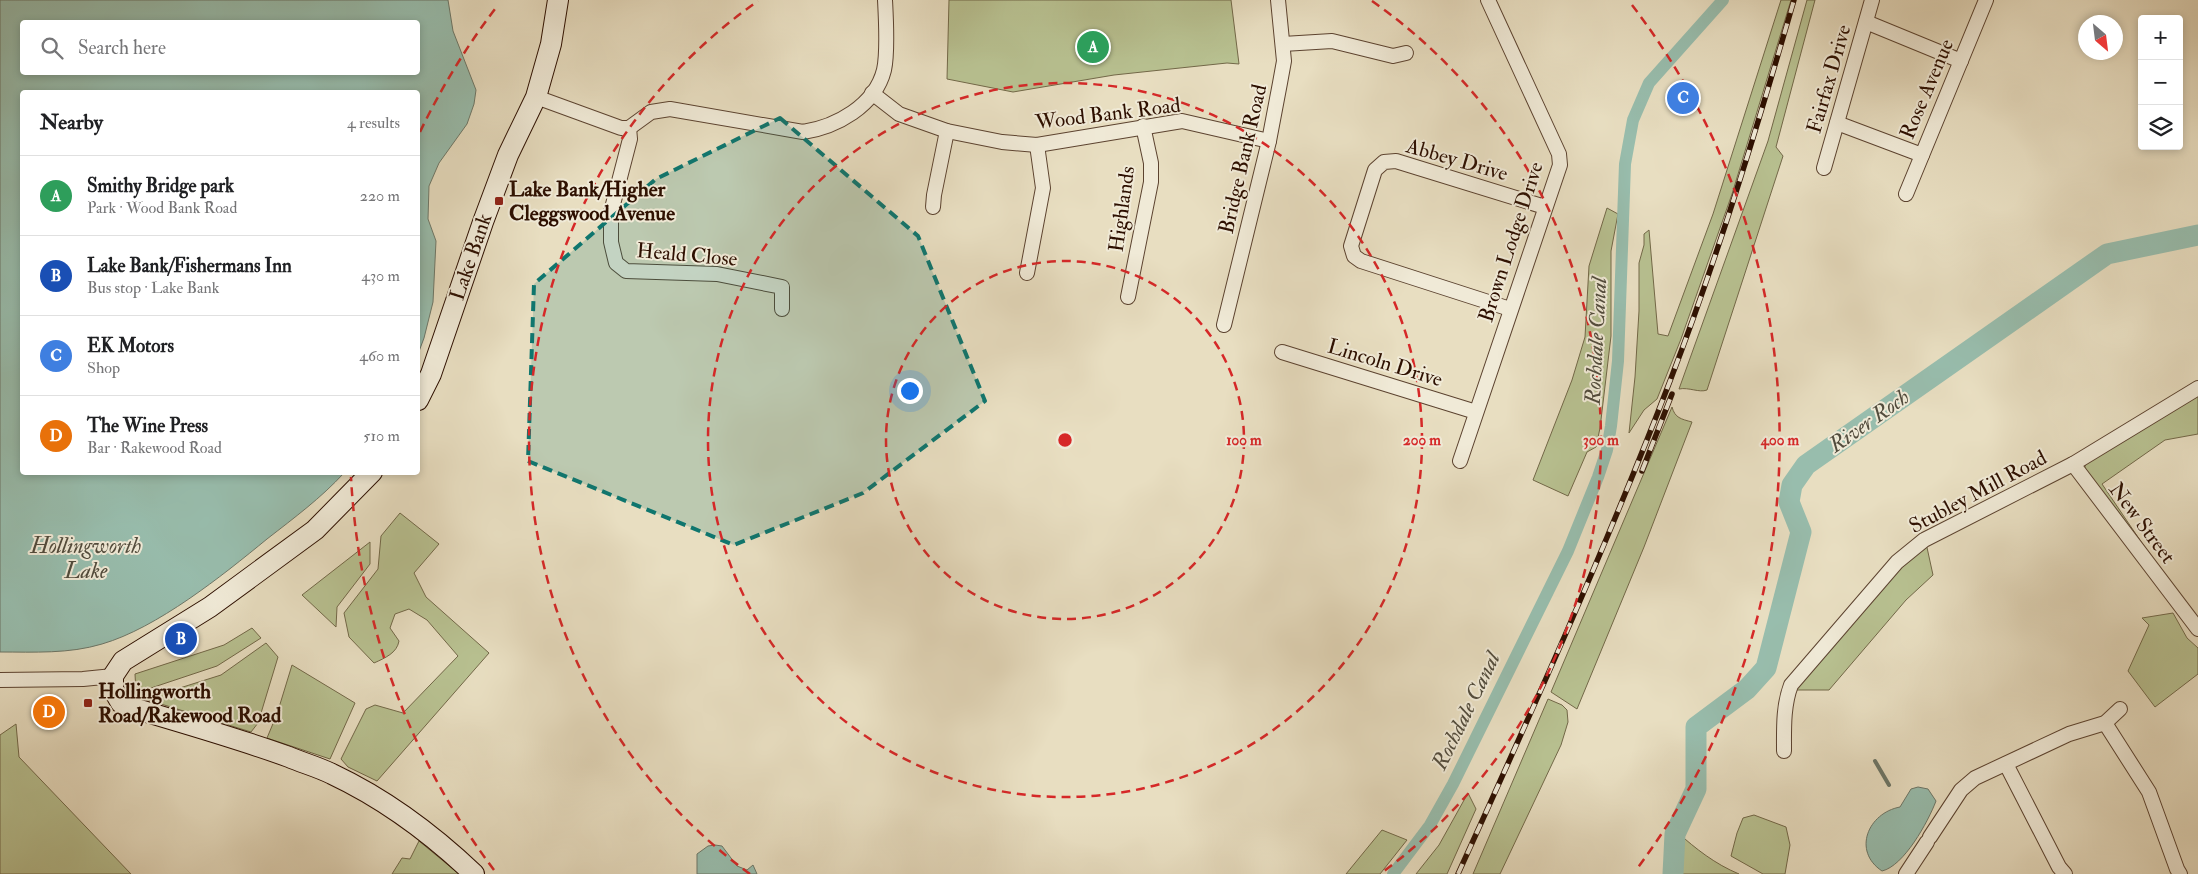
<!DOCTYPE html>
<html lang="en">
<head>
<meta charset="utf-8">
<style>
  :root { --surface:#fff; --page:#f6f6f6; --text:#202124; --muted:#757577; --line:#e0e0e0; --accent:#1a73e8 }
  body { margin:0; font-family:"IM FELL Double Pica",serif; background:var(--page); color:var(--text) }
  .controls { position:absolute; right:15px; top:15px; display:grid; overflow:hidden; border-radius:5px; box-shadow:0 2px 8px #0003 }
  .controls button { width:45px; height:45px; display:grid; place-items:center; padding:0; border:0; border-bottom:1px solid var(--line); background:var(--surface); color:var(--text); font:25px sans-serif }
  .compass { position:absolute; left:2078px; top:15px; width:45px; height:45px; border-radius:50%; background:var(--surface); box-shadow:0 2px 8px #0003; rotate:152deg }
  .you { position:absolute; left:909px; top:390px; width:18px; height:18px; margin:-12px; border:4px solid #fff; border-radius:50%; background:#1a73e8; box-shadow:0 0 0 8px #1a73e833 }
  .badge { display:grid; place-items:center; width:32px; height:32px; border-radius:50%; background:var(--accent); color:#fff; font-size:16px; font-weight:700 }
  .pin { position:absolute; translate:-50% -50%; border:2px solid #fff; box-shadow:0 1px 5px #0006 }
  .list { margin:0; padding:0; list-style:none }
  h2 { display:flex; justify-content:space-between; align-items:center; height:65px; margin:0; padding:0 20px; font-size:21px }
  h2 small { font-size:16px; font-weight:400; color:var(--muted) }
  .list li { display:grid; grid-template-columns:32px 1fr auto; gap:15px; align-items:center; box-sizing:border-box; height:80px; padding:0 20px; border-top:1px solid var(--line) }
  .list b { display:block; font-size:19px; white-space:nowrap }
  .list p { margin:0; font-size:16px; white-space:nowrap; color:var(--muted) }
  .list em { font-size:16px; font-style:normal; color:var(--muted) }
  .icon { flex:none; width:28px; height:28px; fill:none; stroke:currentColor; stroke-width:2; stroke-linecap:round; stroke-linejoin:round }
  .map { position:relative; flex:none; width:2198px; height:874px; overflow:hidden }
  .search { position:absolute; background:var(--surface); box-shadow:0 2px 8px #0003; left:20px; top:20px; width:400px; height:55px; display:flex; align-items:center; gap:12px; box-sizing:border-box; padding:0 18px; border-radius:5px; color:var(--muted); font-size:19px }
  .panel { position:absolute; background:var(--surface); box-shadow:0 2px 8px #0003; left:20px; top:90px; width:400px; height:385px; border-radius:5px }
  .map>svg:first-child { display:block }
  .green { fill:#b8c191; stroke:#726848 }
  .water { fill:#98bdad; stroke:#6d7768; fill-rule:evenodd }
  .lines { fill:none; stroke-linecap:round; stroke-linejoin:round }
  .stream { stroke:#6d7768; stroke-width:4 }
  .canal { stroke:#98bdad; stroke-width:12 }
  .river { stroke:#98bdad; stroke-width:21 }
  .street-casing { stroke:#5c4330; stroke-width:16 }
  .secondary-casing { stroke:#2d0f00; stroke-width:22 }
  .street { stroke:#f0ead7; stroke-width:14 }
  .secondary { stroke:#f0ead7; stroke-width:20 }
  .rail-casing { stroke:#2d0f00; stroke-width:5.5 }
  .rail { stroke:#f0ead7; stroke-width:4; stroke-dasharray:11; stroke-linecap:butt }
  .marked { fill:#0f766e; fill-opacity:0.2; stroke:#0f766e; stroke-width:4; stroke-dasharray:10 6; stroke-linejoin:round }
  .ring { fill:none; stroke:#d62828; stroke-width:2.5; stroke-dasharray:9 6 }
  .poi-dot { fill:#8f2418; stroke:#f0ead7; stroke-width:2 }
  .labels { text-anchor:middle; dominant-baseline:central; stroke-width:4; stroke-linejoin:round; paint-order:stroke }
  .street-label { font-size:21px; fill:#2d0f00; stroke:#f0ead7 }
  .poi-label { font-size:21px; font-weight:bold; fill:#2d0f00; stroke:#f0ead7; text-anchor:start }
  .water-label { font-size:22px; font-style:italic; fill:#524c3d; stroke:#f0ead7 }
  .centre { fill:#d62828; stroke:#f0ead7; stroke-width:2.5 }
  .ring-label { font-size:15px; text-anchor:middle; font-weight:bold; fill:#d62828; stroke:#f0ead7; stroke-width:4; stroke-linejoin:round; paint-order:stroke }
</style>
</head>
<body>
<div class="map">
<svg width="2198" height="874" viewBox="0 0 2198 874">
  <rect width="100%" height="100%" fill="#e8dec1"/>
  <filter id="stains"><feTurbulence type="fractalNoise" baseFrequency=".004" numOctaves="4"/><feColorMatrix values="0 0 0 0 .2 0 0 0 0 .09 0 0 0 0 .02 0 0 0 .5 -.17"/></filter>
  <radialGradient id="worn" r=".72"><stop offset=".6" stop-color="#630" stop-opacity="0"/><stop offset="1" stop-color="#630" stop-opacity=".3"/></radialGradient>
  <g class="green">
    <polygon points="949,0 1231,0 1239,64 1227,63 1114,75 1013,92 947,79"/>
    <polygon points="1781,0 1791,0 1732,194 1681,339 1657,399 1644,410 1629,433 1635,377 1639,311 1639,263 1644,245 1644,234 1649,230 1658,334 1668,336 1713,214"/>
    <path d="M1807,0h8l-39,147 7,9 -76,234c-8,3 -18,-3 -28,-1l89,-248z"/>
    <polygon points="1607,208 1618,214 1611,251 1611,336 1600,428 1596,447 1587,452 1568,496 1533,480 1572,380 1585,337 1589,266"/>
    <polygon points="2198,393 2198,434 2165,440 2102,484 2146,549 2084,475 2085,466 2092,457"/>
    <path d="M1672,407c3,11 9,12 20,15l-48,125 -67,162 -26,-17z"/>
    <path d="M400,513l39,31 -25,29 12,24 63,56 -112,128 -29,-14 -7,-8 25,-50 9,-4 28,8 55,-57 -31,-36 -18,-11 -14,5 -5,14 9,13c-2,12 -14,17 -25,22l-25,-26 -5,-24 34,-44 3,-33z"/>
    <polygon points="370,542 370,564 337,607 336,627 302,595"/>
    <polygon points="1926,543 1933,575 1906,600 1829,690 1795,690 1910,556"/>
    <polygon points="2173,613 2187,638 2198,648 2198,674 2155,707 2128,671 2149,625 2142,618"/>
    <polygon points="252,628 261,638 217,666 136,693 135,674 224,645"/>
    <polygon points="266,643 278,657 258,723 251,732 145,699 221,675"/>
    <polygon points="292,665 355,703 330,759 267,738 277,714"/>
    <polygon points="1548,699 1562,705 1567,710 1568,722 1561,745 1500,874 1473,874"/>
    <polygon points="16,724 19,757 131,874 0,874 0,735"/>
    <polygon points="1468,793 1476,809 1447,874 1416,874 1439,845"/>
    <polygon points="1754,815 1786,827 1790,845 1785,874 1763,874 1731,856 1737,833 1743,818"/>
    <polygon points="1382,830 1407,840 1380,874 1346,874"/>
    <path d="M1677,832c19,17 38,32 62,42h-64z"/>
    <polygon points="419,841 459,874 392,874 402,858 410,859"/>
  </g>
  <g class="water">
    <path d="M0,0h448l5,31 23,59 -2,14 -7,20 -28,39 -10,23 -1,33 8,22 -3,61 -9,36 -6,16v-262h-396v380l322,1c-23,25 -50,45 -77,66 -45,37 -110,89 -165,105 -33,10 -68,8 -102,8zM22,22h396v50h-396z"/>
    <path d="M1918,787l10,2 8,12c-8,21 -32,65 -54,70 -30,-20 -14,-58 18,-64l11,-18z"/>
    <polygon points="715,845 722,846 737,866 747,870 753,865 757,874 697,874 697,854 708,846"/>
  </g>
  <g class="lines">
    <polyline class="stream" points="1875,761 1889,785"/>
    <polyline class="canal" points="1393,874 1430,825 1453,784 1568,551 1598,477 1607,450 1611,426 1618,361 1625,164 1633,120 1649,83 1723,0"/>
    <polyline class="river" points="1673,874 1675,834 1696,789 1696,727 1747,689 1766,668 1801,532 1789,502 1792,485 1806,465 2107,254 2198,235"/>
    <g class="street-casing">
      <g id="street">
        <polyline points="1866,22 1961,61"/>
        <polyline points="1283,44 1332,41 1393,56 1406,53"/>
        <polyline points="872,93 899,114 947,131 1002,142 1037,145 1182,121 1269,141"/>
        <path d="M536,97l85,31h8l22,-16 19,-3 133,23c33,-5 72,-26 81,-62 4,-18 2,-51 1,-70"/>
        <polyline points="1837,123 1922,155"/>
        <polyline points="629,128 630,139 611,212 611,242 616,263 626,271 717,274 782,287 782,309"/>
        <polyline points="1824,168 1872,0"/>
        <polyline points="1906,194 1986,0"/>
        <polyline points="933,207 934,195 947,131"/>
        <polyline points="1027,273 1043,188 1037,145"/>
        <polyline points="1128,297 1151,182 1151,163 1143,126"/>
        <polyline points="1510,309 1361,261 1354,256 1351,246 1375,170 1384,162 1396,161 1545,207"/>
        <polyline points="1224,325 1269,141 1280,83 1284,61 1278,0"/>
        <polyline points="1282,352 1476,412"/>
        <polyline points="1460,461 1560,165 1559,154 1488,0"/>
        <polyline points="2073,464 2198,629"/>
        <polyline points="0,680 83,679 113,676"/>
        <polyline points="2105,723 2149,792 2177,869 2180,874"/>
        <path d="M1784,751c0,-22 -1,-45 7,-66l106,-123 27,-22 149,-76 125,-76"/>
        <polyline points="2006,764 2059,867 2065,874"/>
        <polyline points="1930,837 1961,790 1975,778 2069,734 2105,723 2120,709"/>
        <polyline points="1906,874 1927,842"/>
      </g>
    </g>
    <g class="secondary-casing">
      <g id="secondary">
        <polyline points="418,400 431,374 483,222 508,155 536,97 551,44 558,0"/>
        <path d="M372,472l-57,58 -105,77 -87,54 -10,15v13l8,14 9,4c53,16 107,31 159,50 14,6 29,10 43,17 53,25 100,60 142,100"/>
      </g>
    </g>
    <use href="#street" class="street"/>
    <use href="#secondary" class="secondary"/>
    <g class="rail-casing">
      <g id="rail">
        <polyline points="1642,471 1672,394"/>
        <path d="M1458,874c74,-163 148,-326 212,-493 48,-125 87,-253 124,-381"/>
      </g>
    </g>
    <use href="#rail" class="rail"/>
  </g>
  <path class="marked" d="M780,118l138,118 67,165 -122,92 -129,52 -206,-84 6,-177 122,-105z"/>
  <g class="ring">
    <circle cx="1065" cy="440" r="179"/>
    <circle cx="1065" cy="440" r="357"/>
    <path d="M750 874A536 536 0 0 1 758 1M1372 1A536 536 0 0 1 1380 874"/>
    <path d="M494 870A715 715 0 0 1 351 477M420 132A715 715 0 0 1 498 5M1632 5A715 715 0 0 1 1636 870"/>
  </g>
  <g class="poi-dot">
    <rect x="494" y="196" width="10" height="10" rx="2.5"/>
    <rect x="83" y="698" width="10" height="10" rx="2.5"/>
  </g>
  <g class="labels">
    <g class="street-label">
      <text transform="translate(1829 79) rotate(-74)">Fairfax Drive</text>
      <text transform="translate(1927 89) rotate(-67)">Rose Avenue</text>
      <text transform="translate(1108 114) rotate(-7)">Wood Bank Road</text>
      <text transform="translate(1243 159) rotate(-77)">Bridge Bank Road</text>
      <text transform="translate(1457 160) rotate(16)">Abbey Drive</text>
      <text transform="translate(1122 209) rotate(-82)">Highlands</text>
      <text transform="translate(1511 242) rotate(-72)">Brown Lodge Drive</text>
      <text transform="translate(687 255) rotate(5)">Heald Close</text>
      <text transform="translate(471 257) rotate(-71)">Lake Bank</text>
      <text transform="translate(1385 363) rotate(17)">Lincoln Drive</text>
      <text transform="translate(1978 492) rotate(-28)">Stubley Mill Road</text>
      <text transform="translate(2142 523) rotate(53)">New Street</text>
    </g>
    <g class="poi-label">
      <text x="509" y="189">Lake Bank/Higher<tspan x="509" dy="24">Cleggswood Avenue</tspan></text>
      <text x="98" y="691">Hollingworth<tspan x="98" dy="24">Road/Rakewood Road</tspan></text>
    </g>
    <g class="water-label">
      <text transform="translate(1596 341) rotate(-87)">Rochdale Canal</text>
      <text transform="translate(1869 421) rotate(-35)">River Roch</text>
      <text x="86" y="546">Hollingworth<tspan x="86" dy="25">Lake</tspan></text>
      <text transform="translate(1466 711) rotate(-64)">Rochdale Canal</text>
    </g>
  </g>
  <circle cx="1065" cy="440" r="8" class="centre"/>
  <g class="ring-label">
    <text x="1244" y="445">100 m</text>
    <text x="1422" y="445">200 m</text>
    <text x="1601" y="445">300 m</text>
    <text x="1780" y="445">400 m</text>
  </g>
  <rect width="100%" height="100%" filter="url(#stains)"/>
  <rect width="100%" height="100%" fill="url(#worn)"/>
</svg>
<div class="controls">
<button>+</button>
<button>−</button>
<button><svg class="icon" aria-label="layers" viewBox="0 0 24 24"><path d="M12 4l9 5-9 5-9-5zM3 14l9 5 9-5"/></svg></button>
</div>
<svg class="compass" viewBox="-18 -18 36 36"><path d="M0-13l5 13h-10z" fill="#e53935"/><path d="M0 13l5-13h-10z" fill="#757577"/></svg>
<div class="you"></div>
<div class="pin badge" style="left:1093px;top:47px;background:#2e9e5b">A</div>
<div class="pin badge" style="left:181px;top:639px;background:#1a4fb4">B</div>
<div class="pin badge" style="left:1683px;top:98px;background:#3f7fe0">C</div>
<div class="pin badge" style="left:49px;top:712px;background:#e8710a">D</div>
<div class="search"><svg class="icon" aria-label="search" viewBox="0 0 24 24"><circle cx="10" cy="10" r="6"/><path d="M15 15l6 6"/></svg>Search here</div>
<section class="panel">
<h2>Nearby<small>4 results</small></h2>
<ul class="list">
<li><span class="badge" style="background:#2e9e5b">A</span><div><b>Smithy Bridge park</b><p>Park · Wood Bank Road</p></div><em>220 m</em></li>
<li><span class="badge" style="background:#1a4fb4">B</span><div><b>Lake Bank/Fishermans Inn</b><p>Bus stop · Lake Bank</p></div><em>430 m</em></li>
<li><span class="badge" style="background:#3f7fe0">C</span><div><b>EK Motors</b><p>Shop</p></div><em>460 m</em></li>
<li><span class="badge" style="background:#e8710a">D</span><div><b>The Wine Press</b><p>Bar · Rakewood Road</p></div><em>510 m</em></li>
</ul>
</section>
</div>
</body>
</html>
